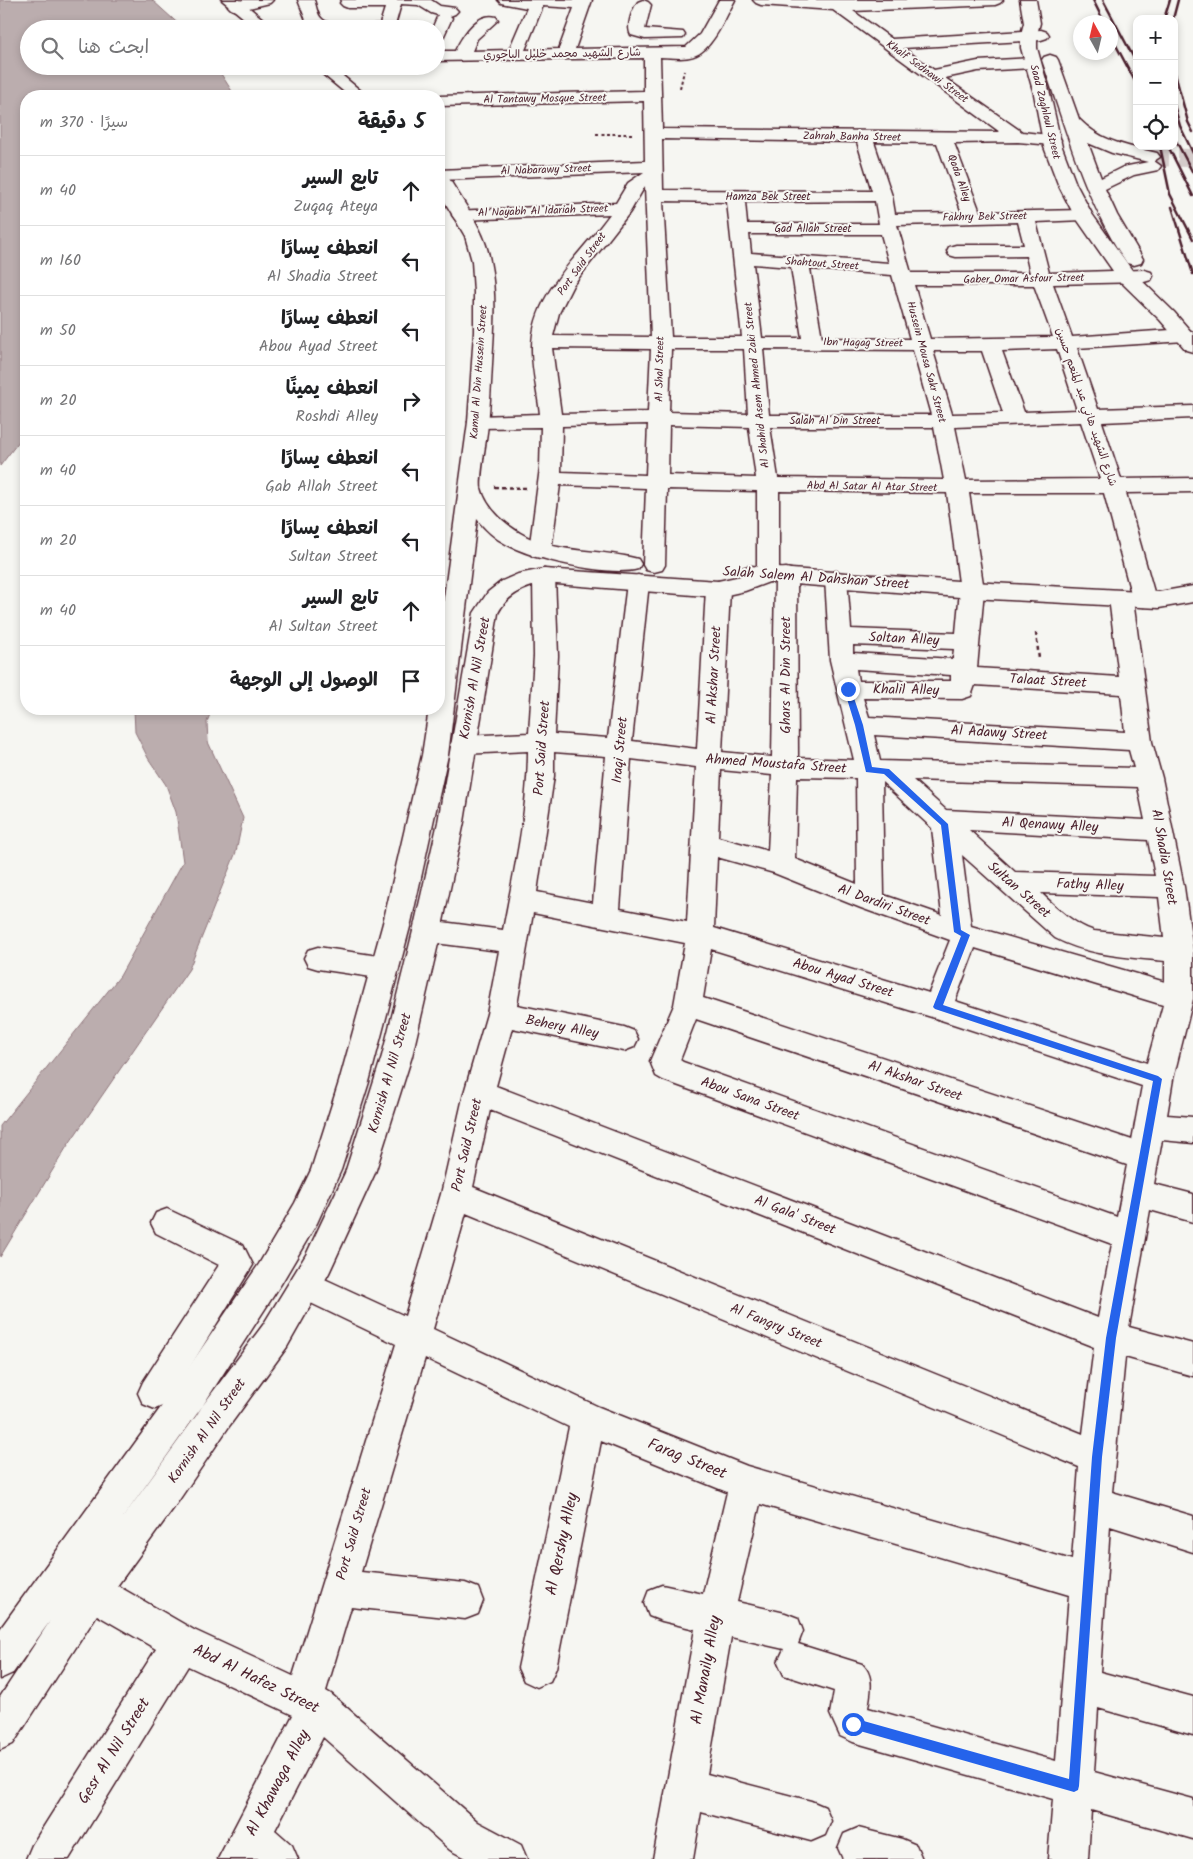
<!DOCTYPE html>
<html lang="ar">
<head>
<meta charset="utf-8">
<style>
  :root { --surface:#fff; --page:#f2f2f2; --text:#202124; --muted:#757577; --line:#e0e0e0 }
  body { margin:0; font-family:Kalam,"Playpen Sans Arabic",sans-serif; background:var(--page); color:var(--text); direction:rtl }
  .controls { position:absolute; right:15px; top:15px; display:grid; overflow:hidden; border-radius:10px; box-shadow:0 2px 8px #0003 }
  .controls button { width:45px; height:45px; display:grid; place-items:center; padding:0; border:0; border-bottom:1px solid var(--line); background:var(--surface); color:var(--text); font:25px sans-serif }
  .compass { position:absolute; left:1073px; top:15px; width:45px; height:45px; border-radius:50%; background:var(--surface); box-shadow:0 2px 8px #0003; rotate:352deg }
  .stop { position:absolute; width:15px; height:15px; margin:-11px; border:4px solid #2563eb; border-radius:50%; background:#fff }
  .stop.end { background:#2563eb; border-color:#fff; box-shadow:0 1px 5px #0008 }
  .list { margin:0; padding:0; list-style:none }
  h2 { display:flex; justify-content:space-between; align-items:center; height:65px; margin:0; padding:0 20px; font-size:21px }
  h2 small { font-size:16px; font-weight:400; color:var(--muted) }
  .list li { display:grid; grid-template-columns:32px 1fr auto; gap:15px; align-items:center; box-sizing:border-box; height:70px; padding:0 20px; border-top:1px solid var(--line) }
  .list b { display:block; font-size:19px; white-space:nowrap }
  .list p { margin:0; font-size:16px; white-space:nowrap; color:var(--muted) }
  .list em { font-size:16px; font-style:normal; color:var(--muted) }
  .icon { flex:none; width:28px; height:28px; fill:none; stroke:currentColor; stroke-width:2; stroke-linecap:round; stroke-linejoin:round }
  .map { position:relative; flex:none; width:1193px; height:1859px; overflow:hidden; direction:ltr }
  .search { position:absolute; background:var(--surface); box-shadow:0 2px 8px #0003; left:20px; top:20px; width:425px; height:55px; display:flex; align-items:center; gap:12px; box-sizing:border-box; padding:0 18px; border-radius:28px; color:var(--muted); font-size:19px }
  .panel { position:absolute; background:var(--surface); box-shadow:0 2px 8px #0003; left:20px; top:90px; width:425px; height:625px; border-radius:20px; direction:rtl }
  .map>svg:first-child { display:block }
  .water { fill:#bbadae; stroke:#8e747a }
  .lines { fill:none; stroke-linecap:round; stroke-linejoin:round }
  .major-tunnel { stroke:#d4cbca; stroke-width:18; stroke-dasharray:18 9; stroke-linecap:butt }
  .minor-casing { stroke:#4a1f2b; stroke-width:3 }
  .major-casing { stroke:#4a1f2b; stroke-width:3 }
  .path-far1 { stroke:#4a1f2b; stroke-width:2; stroke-dasharray:3 2.5; stroke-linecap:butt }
  .path { stroke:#4a1f2b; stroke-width:2.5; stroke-dasharray:4 3; stroke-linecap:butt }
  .minor { fill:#f6f6f2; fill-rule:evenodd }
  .major { fill:#f6f6f2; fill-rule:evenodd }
  .rail { stroke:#4a1f2b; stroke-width:2.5 }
  .route { fill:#2563eb }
  .labels { text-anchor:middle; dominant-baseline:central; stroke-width:4; stroke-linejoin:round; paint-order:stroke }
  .far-street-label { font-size:11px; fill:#4a1f2b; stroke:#f6f6f2 }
  .street-label { font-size:14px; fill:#4a1f2b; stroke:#f6f6f2 }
  .near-street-label { font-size:16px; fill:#4a1f2b; stroke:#f6f6f2 }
</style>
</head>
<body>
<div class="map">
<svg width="1193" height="1859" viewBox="0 0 1193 1859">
  <rect width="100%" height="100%" fill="#f6f6f2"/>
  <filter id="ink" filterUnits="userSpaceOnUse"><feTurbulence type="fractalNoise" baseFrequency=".02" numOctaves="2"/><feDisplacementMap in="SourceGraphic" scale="10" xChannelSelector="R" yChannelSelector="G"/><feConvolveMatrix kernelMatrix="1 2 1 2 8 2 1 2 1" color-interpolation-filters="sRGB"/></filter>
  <g filter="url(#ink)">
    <g class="water">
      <polygon points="0,0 152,0 184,29 29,29 29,66 216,66 235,96 26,96 26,432 0,466"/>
      <polygon points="134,709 212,709 207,722 208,742 243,818 236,852 189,969 66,1148 0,1257 0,1126 120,976 183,862 176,812 166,785 148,758 135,732"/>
    </g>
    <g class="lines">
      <polyline class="major-tunnel" points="1151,157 1193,158"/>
      <g class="minor-casing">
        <g id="minor">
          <polygon points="243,0 273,0 270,3 236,11 231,9 228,6 231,3"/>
          <path d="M298,0h16c2,5 3,14 7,18 9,11 45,7 59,6l5,-16h-37l-5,-2 -3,-3 2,-3h89l9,6 15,2 3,3 -3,3 -5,2 2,2 -10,22 -6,2v-13h-4l6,-14 -7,-2 -13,-8 -17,-1 -7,25h-78l-10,-9z"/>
          <path d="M498,0h94l-17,49 111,-2 14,-13 19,-34h16c-9,16 -22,48 -39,55 -10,5 -25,2 -36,2l2,72 338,3 -167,-122 -72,-5 -5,-2 -3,-3h250l-3,3 -5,2 -142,6 39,28 149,-9 6,2 2,3 -2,3 -6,2 -138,8 31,22 44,-9 55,-3 6,2 2,3 -2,3 -6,2 -55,3 -33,7 77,54 36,4 3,4 -3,4 -6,1 -34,-3 -64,1 26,69 103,-2 6,1 3,4 -3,4 -6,1 -47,2 13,51 95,-3 7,2 2,4 -2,4 -7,2 -91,2 19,53 113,-8 8,3 -1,7 -7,2 -108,7 21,61 95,-3v12l-91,4 19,57 72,-1v14l-67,1 30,106 -4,5 -8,3 -8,-3 -3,-4 19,142 10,36 22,109 9,64v48l-20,80 -6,36 26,2v26l-31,-3 -8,44 39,10v28l-43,-12 -21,117 64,17v32l-68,-19 -13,135 81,24v36l-83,-26 -10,146 93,25v38l-95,-27 -4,64 99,27v40l-102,-29 -3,49h-40l5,-60 -200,-57 -13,-6 -10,-22 4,-23 -50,-16 -6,-13 6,-13 -53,-12 -24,137 104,27 14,6 6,14 -6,14 -14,6 -110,-29 -8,47h-40l42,-230 -33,-8 -13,-5 -5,-13 5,-13 13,-5 41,9 24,-102 -126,-51 -45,227 -6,13 -13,6 -13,-6 -6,-13 51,-241 -144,-69 -64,214 104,11 13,5 5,13 -5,13 -13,5 -114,-12 -25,84 5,3 147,128 43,23 6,14h-60l-17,-9 -127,-113 -48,93 17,15 6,14h-80l75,-144 -105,-49 -119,193h-43l6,-14 124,-196 -78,-45 -15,-11 -5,-13 5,-13 13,-5 13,5 15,11 90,52 99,46 103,-332 -102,-49 -5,-10 5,-10 11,-5 100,46 36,-122 23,-101 23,-79 12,-63 -72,-9 -10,-3 -4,-8 4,-8 10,-3 76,10c11,-59 25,-119 25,-179l-65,3 -9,-3 -4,-6 4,-6 9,-3 66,-3 5,-77 -1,-80 3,-5 8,-2 8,2 3,5 3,80 -4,78 54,4 19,-155 3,-5 8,-3 8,3 3,5 -17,158 65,8 9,-160 4,-5 8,-3 8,3 4,5 -8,163 50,5 3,-177 -7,1 -8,-2 -3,-5v-83l-90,-2 -2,76 -3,5 -8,2 -8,-2 -3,-5 3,-77 -86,-3 -9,66 -3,5 -8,2 -8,-2 -3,-5 11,-83 1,-41 -63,1 -7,-2 -3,-4 3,-4 7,-2 62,-2c-2,-21 -8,-42 -8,-64 -1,-56 48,-94 78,-136l-149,6 -6,-1 -3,-4 3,-4 161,-8 12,-20 16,-11 -205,8v-10l206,-9 -1,-60 -205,5v-10l205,-5v-33l-208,3v-10h19c7,-14 22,-39 41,-34l2,3 -21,19 -5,12 37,-1 18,-42 -26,-5zM543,6l31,2 -15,41 -34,1zM662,139l195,3 15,49 -209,-1zM874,142l63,1 25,70 -67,1 -3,-18zM645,186l6,151 -98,-1 6,-23 14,-28 57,-73zM663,201l64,1 15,135h-71zM875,201l4,23h-132l-2,-22zM1018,222l6,23h-68l-7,2 -2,4 2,4 7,2 70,-1 4,17h-119l-14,-48zM749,234h132l8,29 -138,-10zM753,264l38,3 11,71h-40zM810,269l82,6 18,64 -88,-1zM914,285h120l19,52 -123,2zM552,348l99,1 -3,63 -87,2zM671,349h73l4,65 -79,-2zM763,349l150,1 18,65h-162zM1057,349l20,61 -53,2 -22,-61zM933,351h49l21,62 -51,1zM1081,422l19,57 -134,1 -11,-53zM648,424l-2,51 -85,-3 1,-46zM669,425l80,2 7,51 -88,-3zM770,427h164l10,53 -166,-2zM779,491l168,2 13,97 -4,43 -105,-4 -4,-50 -3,-5 -8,-3 -8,3 -3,5 5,81 24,100 -56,-2 -1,-183 -3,-5 -8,-2 -7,1zM969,493h135l28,104 -3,-4 -8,-3 -8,3 -4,5 10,79 -142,-9 7,-78zM853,645l101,4 -1,10 -100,-6zM856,669l95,6v6h-93zM975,685l146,9 4,38 -256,-15 -6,-19 99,1 9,-3zM874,735l255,15 5,18 -254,-7zM554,752l52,4 -13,147 -56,-11 17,-116zM631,759l65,8 -9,155 -67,-13zM721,770l51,5 -4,76 -50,-14zM797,777l59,1 1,106 -62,-25zM913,780l225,7 7,33 -199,-10zM882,782l50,46 10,87 -58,-20zM969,830l179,10 7,36 -140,-4zM962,855l93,83c34,18 73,19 110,23v21l-194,-56zM717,857l57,16 87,35 89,32 -21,53 -215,-65zM1041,893l118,4 5,41 -70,-7c-21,-7 -37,-23 -53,-38zM533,913l152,30 -11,62 -24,56 6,15 7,4 449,164 -14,74 -602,-232 16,-58 112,23 10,-4 4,-8 -4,-8 -10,-4 -107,-22zM975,948l188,57 -16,58 -192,-62zM711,949l227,70 204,67 -10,54 -429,-142zM696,1019l431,146 -10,52 -434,-155 -3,-2zM490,1110l604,237 -11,87 -610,-247zM466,1213l613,254 -7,93 -325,-94 -148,-59 -166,-78zM760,1504l309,91 -13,166 -188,-53c2,-15 7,-32 -6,-44l-64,-20 5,-13 -5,-13 -13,-5 -48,-11z"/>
          <path d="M643,0l5,2 3,3 -6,24 38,3 2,3 -2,3 -38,1 -14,-4c-5,-9 1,-25 7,-33z"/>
          <polygon points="318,947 385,957 395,960 399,968 395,976 385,979 318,969 308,966 304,958 308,950"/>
          <polygon points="167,1209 243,1245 253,1265 167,1404 155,1409 143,1404 138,1393 143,1382 219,1265 156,1233 151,1223 156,1213"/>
          <polygon points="858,1828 902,1839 916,1845 922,1859 843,1859 838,1848 844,1834"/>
        </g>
      </g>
      <g class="major-casing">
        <g id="major">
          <polygon points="222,0 240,0 275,29 257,29"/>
          <polygon points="1020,0 1036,0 1040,23 1037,34 1037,48 1050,94 1062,147 1076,184 1092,214 1134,273 1174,312 1193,334 1193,352 1186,350 1160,320 1120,281 1074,215 1058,184 1044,147 1034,94 1021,48 1021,34 1024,23"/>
          <path d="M1050,55l6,2 2,3 21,59c22,23 49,27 78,34l3,4 -6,4 7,5 -3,4 -24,5 -29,14 12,26 26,44 -2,4 -7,2 -7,-2c-42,-61 -61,-134 -85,-203l2,-3zM1088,143l24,10 36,9 -25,5 -22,11z"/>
          <polygon points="313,66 331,66 367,96 349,96"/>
          <path d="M439,172l6,1 3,4c16,27 37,53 42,84 7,33 4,69 2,103 -1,20 -2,40 -4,60 -1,13 -9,55 -7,64 5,20 23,35 39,45 36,22 79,15 118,26l3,5 -3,5c-29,8 -106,-10 -132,-25 -12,-6 -21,-15 -29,-25l-29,236 -37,168 -42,159 -28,88 -24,53 -36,61 -85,132 -77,107 87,-122 57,-76 44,-72 38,-80 37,-117 31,-125 25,-109 36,-209 14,-21 14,-11 16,-7 26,-5 174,12 23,-5 -2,-3 3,-5 8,-2 222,16 187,10 34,-6v16l-34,6 -187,-10 -203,-16 -24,9 -27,6 -174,-14c-20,4 -37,12 -46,30l-34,209 -23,109 -29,125 -37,117 -46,100 -42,74 -57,78 -55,81 -71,98 -91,140 -13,6v-53l50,-76 -37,52 -13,6v-50l172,-237 87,-128 36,-61 16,-33 28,-88 44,-159 39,-168 7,-46h10v-75l29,-212 6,-90v-40l-2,-31 -7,-25 -26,-44z"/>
        </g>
      </g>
      <g class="path-far1">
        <polyline points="680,88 684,71"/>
        <polyline points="596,134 633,134"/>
      </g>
      <g class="path">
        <polyline points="494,487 526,488"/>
        <polyline points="1036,633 1039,659"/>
      </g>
      <use href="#minor" class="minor"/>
      <use href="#major" class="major"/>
      <g class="rail">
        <polyline points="1093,0 1104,22"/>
        <polyline points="1103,0 1137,64"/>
        <polyline points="1164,19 1170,0"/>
        <polyline points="1173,19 1178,0"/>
        <polyline points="1110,34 1137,85"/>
        <polyline points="1174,70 1188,122 1193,132"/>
        <polyline points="1174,105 1180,126 1193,153"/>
        <polyline points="1174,137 1193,173"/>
        <polyline points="1160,146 1170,194 1193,239"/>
        <polyline points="1168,146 1193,196"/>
        <polyline points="1172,207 1193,274"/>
      </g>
    </g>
  </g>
  <polygon class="route" points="848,687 851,689 863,725 872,767 889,769 948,824 961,930 970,935 943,1005 1158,1076 1162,1079 1116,1338 1102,1457 1079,1786 1078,1790 1074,1792 853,1729 849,1727 847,1724 849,1720 853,1718 1069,1779 1092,1457 1106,1338 1153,1081 935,1009 933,1007 961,936 954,932 941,825 884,774 866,772 855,725 844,689"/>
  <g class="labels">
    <g class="far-street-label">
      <text transform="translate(562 54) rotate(-1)">شارع الشهيد محمد خليل الباجوري</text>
      <text transform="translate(927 72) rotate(36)">Khalf Sednawi Street</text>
      <text transform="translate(545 99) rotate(-1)">Al Tantawy Mosque Street</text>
      <text transform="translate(1045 112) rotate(76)">Saad Zaghloul Street</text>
      <text transform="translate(852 137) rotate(1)">Zahrah Banha Street</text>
      <text transform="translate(546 170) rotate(-2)">Al Nabarawy Street</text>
      <text transform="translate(959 178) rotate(70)">Qada Alley</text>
      <text x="768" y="197">Hamza Bek Street</text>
      <text transform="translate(543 211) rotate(-2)">Al Nayabh Al Idariah Street</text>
      <text transform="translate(985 217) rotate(-1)">Fakhry Bek Street</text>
      <text x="813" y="229">Gad Allah Street</text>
      <text transform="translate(582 264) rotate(-54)">Port Said Street</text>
      <text transform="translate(822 264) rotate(4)">Shahtout Street</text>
      <text transform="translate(1024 279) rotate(-1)">Gaber Omar Asfour Street</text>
      <text transform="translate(863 343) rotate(1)">Ibn Hagag Street</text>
      <text transform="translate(926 362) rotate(75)">Hussein Mousa Sakr Street</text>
      <text transform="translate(660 369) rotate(-89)">Al Shal Street</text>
      <text transform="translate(479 372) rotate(-86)">Kamal Al Din Hussein Street</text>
      <text transform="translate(757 385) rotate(-96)">Al Shahid Asem Ahmed Zaki Street</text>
      <text transform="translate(1086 407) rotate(71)">شارع الشهيد هاني عبد المنعم حسين</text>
      <text x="835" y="421">Salah Al Din Street</text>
      <text transform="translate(872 487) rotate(1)">Abd Al Satar Al Atar Street</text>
    </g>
    <g class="street-label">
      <text transform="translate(816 578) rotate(4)">Salah Salem Al Dahshan Street</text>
      <text transform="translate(904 639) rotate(3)">Soltan Alley</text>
      <text transform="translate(714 675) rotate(-87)">Al Akshar Street</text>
      <text transform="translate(786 675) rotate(-90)">Ghars Al Din Street</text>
      <text transform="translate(475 678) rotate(-80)">Kornish Al Nil Street</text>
      <text transform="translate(1048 681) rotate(3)">Talaat Street</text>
      <text transform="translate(906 690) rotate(1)">Khalil Alley</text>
      <text transform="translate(999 733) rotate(3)">Al Adawy Street</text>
      <text transform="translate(542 748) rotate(-86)">Port Said Street</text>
      <text transform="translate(620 750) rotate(-85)">Iraqi Street</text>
      <text transform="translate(776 764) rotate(4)">Ahmed Moustafa Street</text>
      <text transform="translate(1050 825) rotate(3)">Al Qenawy Alley</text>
      <text transform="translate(1164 857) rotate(80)">Al Shadia Street</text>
      <text transform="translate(1090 885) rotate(2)">Fathy Alley</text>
      <text transform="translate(1019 890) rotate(41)">Sultan Street</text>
      <text transform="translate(884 905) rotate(20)">Al Dardiri Street</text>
      <text transform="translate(843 978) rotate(17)">Abou Ayad Street</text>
      <text transform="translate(562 1027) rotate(11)">Behery Alley</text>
      <text transform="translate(390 1073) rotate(-74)">Kornish Al Nil Street</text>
      <text transform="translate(915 1081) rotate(19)">Al Akshar Street</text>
      <text transform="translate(750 1099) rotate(20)">Abou Sana Street</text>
      <text transform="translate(467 1145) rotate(-77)">Port Said Street</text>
      <text transform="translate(795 1215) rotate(21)">Al Gala' Street</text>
      <text transform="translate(776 1326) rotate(22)">Al Fangry Street</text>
      <text transform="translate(207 1431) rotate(-55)">Kornish Al Nil Street</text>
      <text transform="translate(354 1534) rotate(-74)">Port Said Street</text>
    </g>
    <g class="near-street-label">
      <text transform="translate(687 1459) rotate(22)">Farag Street</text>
      <text transform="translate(562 1544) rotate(-78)">Al Qershy Alley</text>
      <text transform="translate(706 1670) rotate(-80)">Al Manaily Alley</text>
      <text transform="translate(256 1679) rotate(26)">Abd Al Hafez Street</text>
      <text transform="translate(114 1751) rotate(-58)">Gesr Al Nil Street</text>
      <text transform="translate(278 1783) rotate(-62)">Al Khawaga Alley</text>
    </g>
  </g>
</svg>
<div class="controls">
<button>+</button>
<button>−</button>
<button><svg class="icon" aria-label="locate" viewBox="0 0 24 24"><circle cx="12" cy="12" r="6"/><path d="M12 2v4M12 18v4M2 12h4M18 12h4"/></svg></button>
</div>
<svg class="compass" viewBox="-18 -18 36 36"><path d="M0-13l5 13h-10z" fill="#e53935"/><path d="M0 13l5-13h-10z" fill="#757577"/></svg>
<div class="stop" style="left:853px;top:1724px"></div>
<div class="stop end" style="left:848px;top:689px"></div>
<div class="search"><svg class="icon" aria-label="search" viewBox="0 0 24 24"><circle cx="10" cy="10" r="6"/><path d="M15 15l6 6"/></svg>ابحث هنا</div>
<section class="panel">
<h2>5 دقيقة<small>سيرًا · 370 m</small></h2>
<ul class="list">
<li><svg class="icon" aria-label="ahead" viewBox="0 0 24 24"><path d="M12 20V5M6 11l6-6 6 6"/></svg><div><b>تابع السير</b><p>Zuqaq Ateya</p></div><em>40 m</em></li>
<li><svg class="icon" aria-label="left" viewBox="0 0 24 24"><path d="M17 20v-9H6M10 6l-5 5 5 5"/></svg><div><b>انعطف يسارًا</b><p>Al Shadia Street</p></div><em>160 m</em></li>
<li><svg class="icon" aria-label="left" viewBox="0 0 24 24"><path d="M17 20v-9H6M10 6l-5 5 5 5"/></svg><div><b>انعطف يسارًا</b><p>Abou Ayad Street</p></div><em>50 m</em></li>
<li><svg class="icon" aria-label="right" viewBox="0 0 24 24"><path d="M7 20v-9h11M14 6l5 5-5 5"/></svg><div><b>انعطف يمينًا</b><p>Roshdi Alley</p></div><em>20 m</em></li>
<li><svg class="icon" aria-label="left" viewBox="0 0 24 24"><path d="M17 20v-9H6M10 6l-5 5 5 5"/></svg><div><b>انعطف يسارًا</b><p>Gab Allah Street</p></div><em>40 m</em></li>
<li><svg class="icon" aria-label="left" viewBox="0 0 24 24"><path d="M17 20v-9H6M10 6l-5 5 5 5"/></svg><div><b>انعطف يسارًا</b><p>Sultan Street</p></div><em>20 m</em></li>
<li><svg class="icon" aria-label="ahead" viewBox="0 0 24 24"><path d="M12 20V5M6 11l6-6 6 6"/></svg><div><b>تابع السير</b><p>Al Sultan Street</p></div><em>40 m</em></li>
<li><svg class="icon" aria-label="arrive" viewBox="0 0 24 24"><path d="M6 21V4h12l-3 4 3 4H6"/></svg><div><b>الوصول إلى الوجهة</b></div></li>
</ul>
</section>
</div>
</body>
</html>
